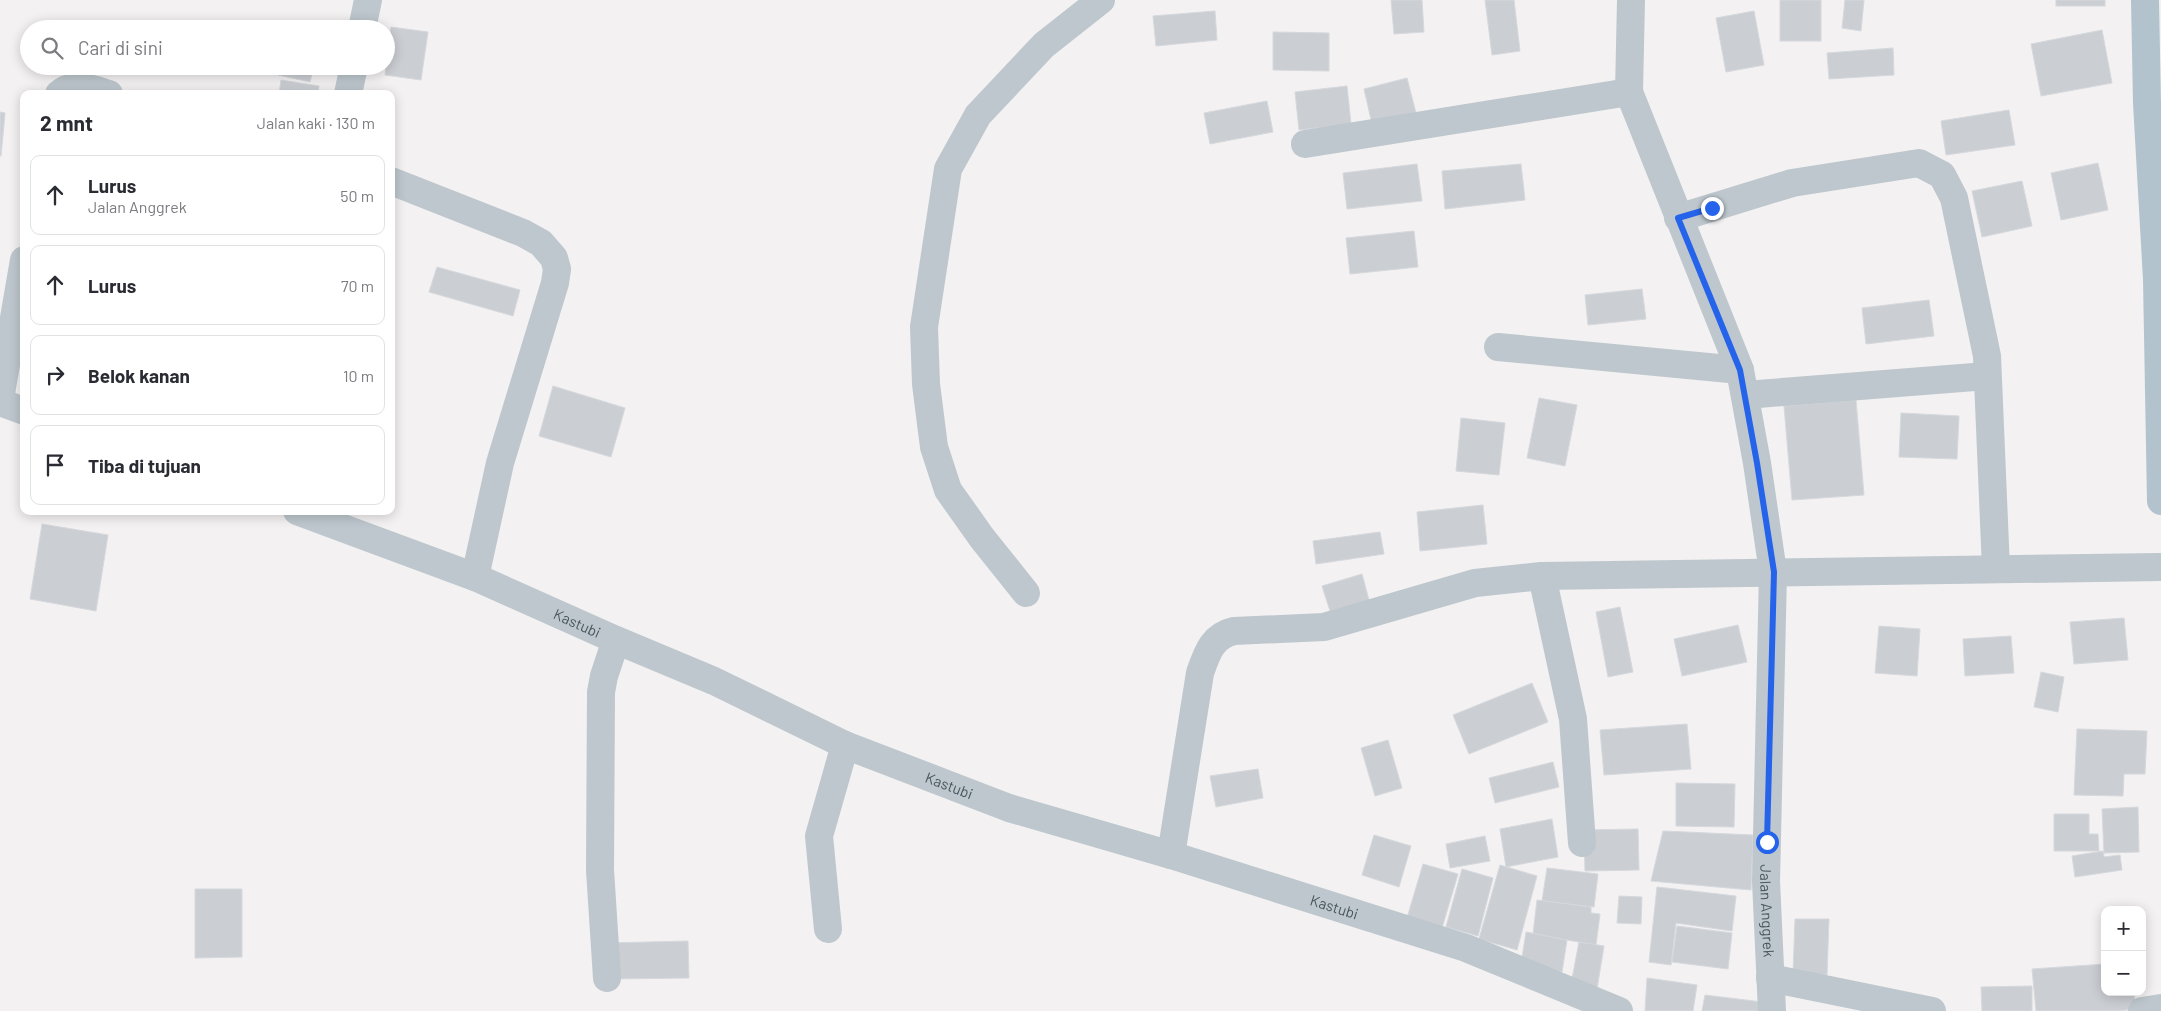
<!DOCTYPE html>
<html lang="id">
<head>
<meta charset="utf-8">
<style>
  :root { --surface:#fff; --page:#f7f7f7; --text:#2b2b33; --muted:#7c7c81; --line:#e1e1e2 }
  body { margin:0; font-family:Barlow,sans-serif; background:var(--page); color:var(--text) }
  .controls { position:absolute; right:15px; bottom:15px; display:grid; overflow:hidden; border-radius:10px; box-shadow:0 2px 12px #0003 }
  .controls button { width:45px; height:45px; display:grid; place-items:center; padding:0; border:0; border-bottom:1px solid var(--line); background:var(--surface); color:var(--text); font:25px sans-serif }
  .stop { position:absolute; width:15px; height:15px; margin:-11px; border:4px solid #2563eb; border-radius:50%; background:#fff }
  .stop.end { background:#2563eb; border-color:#fff; box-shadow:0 1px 5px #0008 }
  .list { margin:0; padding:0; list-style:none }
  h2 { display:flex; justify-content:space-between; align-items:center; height:65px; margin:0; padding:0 20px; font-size:21px }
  h2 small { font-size:16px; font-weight:400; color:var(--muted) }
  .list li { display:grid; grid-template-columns:32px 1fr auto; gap:15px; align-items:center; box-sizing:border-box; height:80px; margin:0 10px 10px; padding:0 10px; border:1px solid var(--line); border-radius:10px }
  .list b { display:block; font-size:19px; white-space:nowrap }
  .list p { margin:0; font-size:16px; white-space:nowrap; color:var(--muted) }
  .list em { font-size:16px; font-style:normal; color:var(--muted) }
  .icon { flex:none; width:28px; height:28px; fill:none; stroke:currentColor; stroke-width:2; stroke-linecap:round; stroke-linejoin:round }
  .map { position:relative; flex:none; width:2161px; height:1011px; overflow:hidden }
  .search { position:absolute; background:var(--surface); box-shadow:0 2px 12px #0003; left:20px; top:20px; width:375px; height:55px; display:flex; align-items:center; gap:12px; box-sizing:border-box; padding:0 18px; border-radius:28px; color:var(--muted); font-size:19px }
  .panel { position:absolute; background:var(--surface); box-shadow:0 2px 12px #0003; left:20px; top:90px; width:375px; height:425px; border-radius:10px }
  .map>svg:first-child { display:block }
  .building { fill:#cbced3; stroke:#d5d8dc }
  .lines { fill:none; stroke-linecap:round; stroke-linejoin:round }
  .minor { stroke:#bdc7cd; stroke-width:28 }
  .major { stroke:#b2c3ce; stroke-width:28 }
  .route { stroke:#2563eb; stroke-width:6 }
  .labels { text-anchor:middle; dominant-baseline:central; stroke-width:4; stroke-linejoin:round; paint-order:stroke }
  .street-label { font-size:15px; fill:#49565d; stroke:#fff }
</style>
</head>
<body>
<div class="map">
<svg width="2161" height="1011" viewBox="0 0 2161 1011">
  <rect width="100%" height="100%" fill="#f3f1f1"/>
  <g class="building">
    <polygon points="1391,0 1422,0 1424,32 1394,34"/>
    <polygon points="1485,0 1514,0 1520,51 1492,55"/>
    <rect x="1780" y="0" width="41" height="41"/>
    <polygon points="1845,0 1864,0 1861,31 1842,28"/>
    <rect x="2056" y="0" width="49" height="6"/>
    <polygon points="1215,11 1217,40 1156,46 1153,16"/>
    <polygon points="1754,11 1764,65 1726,72 1716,18"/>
    <polygon points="391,27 428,32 421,80 385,75"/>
    <polygon points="2102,30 2112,83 2041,96 2031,44"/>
    <polygon points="1273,32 1329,33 1329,71 1273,70"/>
    <polygon points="1893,48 1894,75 1829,79 1827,53"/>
    <polygon points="280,66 314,66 310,82 278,75"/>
    <polygon points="1407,78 1416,113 1372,124 1364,89"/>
    <polygon points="281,80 319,86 318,94 279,94"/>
    <polygon points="1347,86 1351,124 1299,130 1295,92"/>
    <polygon points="1267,101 1273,132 1210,144 1204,113"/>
    <polygon points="2009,110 2015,145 1946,155 1941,121"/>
    <polygon points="0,112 5,113 1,156 0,156"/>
    <polygon points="2098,163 2108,210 2061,220 2051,173"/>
    <polygon points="1417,164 1422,201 1347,209 1343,173"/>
    <polygon points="1521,164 1525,200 1445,209 1442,171"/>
    <polygon points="2022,181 2032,226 1982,237 1972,191"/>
    <polygon points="1414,231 1418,267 1350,274 1346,238"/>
    <polygon points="437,267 520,290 513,316 429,292"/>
    <polygon points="1642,289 1646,319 1588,325 1585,295"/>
    <polygon points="1929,300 1934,336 1866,344 1862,308"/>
    <polygon points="553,386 625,408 611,457 539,436"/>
    <polygon points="1539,398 1577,405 1565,466 1527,458"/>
    <polygon points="1856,400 1864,495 1792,500 1784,406"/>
    <polygon points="1901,413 1959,416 1957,459 1899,457"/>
    <polygon points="1461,418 1505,423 1499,475 1456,471"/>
    <polygon points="1483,505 1487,544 1420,551 1417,512"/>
    <polygon points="42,524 108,535 96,611 30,599"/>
    <polygon points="1380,532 1384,554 1316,564 1313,541"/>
    <polygon points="1362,574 1369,600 1330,611 1322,586"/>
    <polygon points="1620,607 1633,672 1608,677 1596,612"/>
    <polygon points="2124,618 2128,660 2074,664 2070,622"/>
    <polygon points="1738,625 1747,662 1682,676 1674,639"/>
    <polygon points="1879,626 1920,629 1917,676 1875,673"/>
    <polygon points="2011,636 2014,673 1965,676 1963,639"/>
    <polygon points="2041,672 2064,677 2058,712 2034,707"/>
    <polygon points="1532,683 1548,722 1469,754 1453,715"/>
    <polygon points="1687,724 1691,769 1604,775 1600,730"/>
    <polygon points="2077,729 2147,731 2145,774 2124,774 2123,796 2074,795"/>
    <polygon points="1388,740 1402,788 1375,796 1361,748"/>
    <polygon points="1553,762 1559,787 1495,803 1489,778"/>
    <polygon points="1258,769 1263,798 1216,807 1210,776"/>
    <polygon points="1676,783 1735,784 1734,827 1676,826"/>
    <polygon points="2138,807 2139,852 2104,853 2102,809"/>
    <polygon points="2054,814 2089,814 2089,834 2098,834 2099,851 2054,851"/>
    <polygon points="1552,819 1558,857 1506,867 1500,829"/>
    <polygon points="1638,829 1639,870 1585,871 1584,830"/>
    <polygon points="1663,831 1753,835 1751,890 1651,881"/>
    <polygon points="1374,835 1411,846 1399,887 1362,875"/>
    <polygon points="1485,836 1490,861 1450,868 1446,844"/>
    <polygon points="2103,851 2104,857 2120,855 2122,870 2075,877 2072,856"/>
    <polygon points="1423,864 1458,874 1442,928 1407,918"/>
    <polygon points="1500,865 1537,876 1517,950 1479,939"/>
    <polygon points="1547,868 1598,874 1594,907 1542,901"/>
    <polygon points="1462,869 1493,878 1478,936 1446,927"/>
    <polygon points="1657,887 1736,896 1732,931 1676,923 1671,965 1649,962"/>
    <polygon points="195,889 242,889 242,957 195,958"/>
    <polygon points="1619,896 1642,897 1641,924 1617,923"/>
    <polygon points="1537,900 1591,907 1591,913 1600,914 1596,945 1533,934"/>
    <polygon points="1795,919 1829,919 1827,975 1793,974"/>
    <polygon points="1677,926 1732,933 1728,969 1672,962"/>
    <polygon points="1526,932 1567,940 1562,972 1521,964"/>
    <polygon points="688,941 689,978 608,979 608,943"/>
    <polygon points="1579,942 1604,946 1597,989 1571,984"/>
    <polygon points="2105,964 2105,992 2134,992 2135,1009 2119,1011 2036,1011 2032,969"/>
    <polygon points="1647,978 1697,985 1693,1011 1645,1011"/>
    <polygon points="2032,986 2032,1011 1982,1011 1981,987"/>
    <polygon points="1705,995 1762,1002 1761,1011 1702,1011"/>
  </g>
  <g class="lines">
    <g class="minor">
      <path id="s1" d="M1631,0l-2,92 111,278 17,93 16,109 -7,309 6,130"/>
      <polyline points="362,29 368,0"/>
      <path d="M59,94c14,-13 34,-5 50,0"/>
      <polyline points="348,94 354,66"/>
      <polyline points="1305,144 1629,92"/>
      <polyline points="391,181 523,233 541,243 554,258 557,269 555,283 500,463 475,577"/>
      <polyline points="1678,218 1792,183 1919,163 1942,175 1954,198 1987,356 1996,569"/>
      <polyline points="1498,347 1740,370"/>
      <polyline points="1745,395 1987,376"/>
      <polyline points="0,399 24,260"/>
      <polyline points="0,402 24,411"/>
      <path id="s2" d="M297,511l178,66 141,63 98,41 131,64 164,63 162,47 295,93 153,63"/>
      <polyline points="1026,593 982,538 948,490 934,447 926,384 924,327 948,169 978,115 1044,45 1101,0"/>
      <polyline points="1582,843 1573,719 1542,576 2161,567"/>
      <path d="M1171,855l29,-182c7,-20 12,-37 34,-42l90,-4 151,-44 67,-7"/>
      <polyline points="828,929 819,836 845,745"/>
      <polyline points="607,978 600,870 601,692 604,676 616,640"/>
      <polyline points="1770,978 1932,1011"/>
      <polyline points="2142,1011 2161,1008"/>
    </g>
    <polyline class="major" points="2145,0 2147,103 2157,279 2161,501"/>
  </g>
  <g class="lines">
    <polyline class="route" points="1712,208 1678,218 1740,370 1757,463 1774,572 1767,842"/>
  </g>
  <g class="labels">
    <g class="street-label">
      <text stroke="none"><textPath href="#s2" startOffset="302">Kastubi</textPath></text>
      <text stroke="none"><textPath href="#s2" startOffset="708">Kastubi</textPath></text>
      <text stroke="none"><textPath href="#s2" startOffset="1112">Kastubi</textPath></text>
      <text stroke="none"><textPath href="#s1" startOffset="935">Jalan Anggrek</textPath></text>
    </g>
  </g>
</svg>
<div class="controls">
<button>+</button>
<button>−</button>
</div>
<div class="stop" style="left:1767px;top:842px"></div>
<div class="stop end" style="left:1712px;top:208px"></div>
<div class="search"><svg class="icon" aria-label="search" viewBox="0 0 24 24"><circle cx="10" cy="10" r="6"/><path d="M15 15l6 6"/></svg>Cari di sini</div>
<section class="panel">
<h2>2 mnt<small>Jalan kaki · 130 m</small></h2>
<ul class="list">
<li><svg class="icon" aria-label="ahead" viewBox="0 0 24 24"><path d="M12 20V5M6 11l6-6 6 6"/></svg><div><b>Lurus</b><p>Jalan Anggrek</p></div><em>50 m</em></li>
<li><svg class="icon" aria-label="ahead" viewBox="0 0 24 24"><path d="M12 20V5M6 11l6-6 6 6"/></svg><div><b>Lurus</b></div><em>70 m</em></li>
<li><svg class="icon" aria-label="right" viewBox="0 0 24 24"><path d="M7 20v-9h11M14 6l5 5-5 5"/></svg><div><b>Belok kanan</b></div><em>10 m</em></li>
<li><svg class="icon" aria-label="arrive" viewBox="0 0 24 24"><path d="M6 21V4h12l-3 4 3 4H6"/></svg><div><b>Tiba di tujuan</b></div></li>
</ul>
</section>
</div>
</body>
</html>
